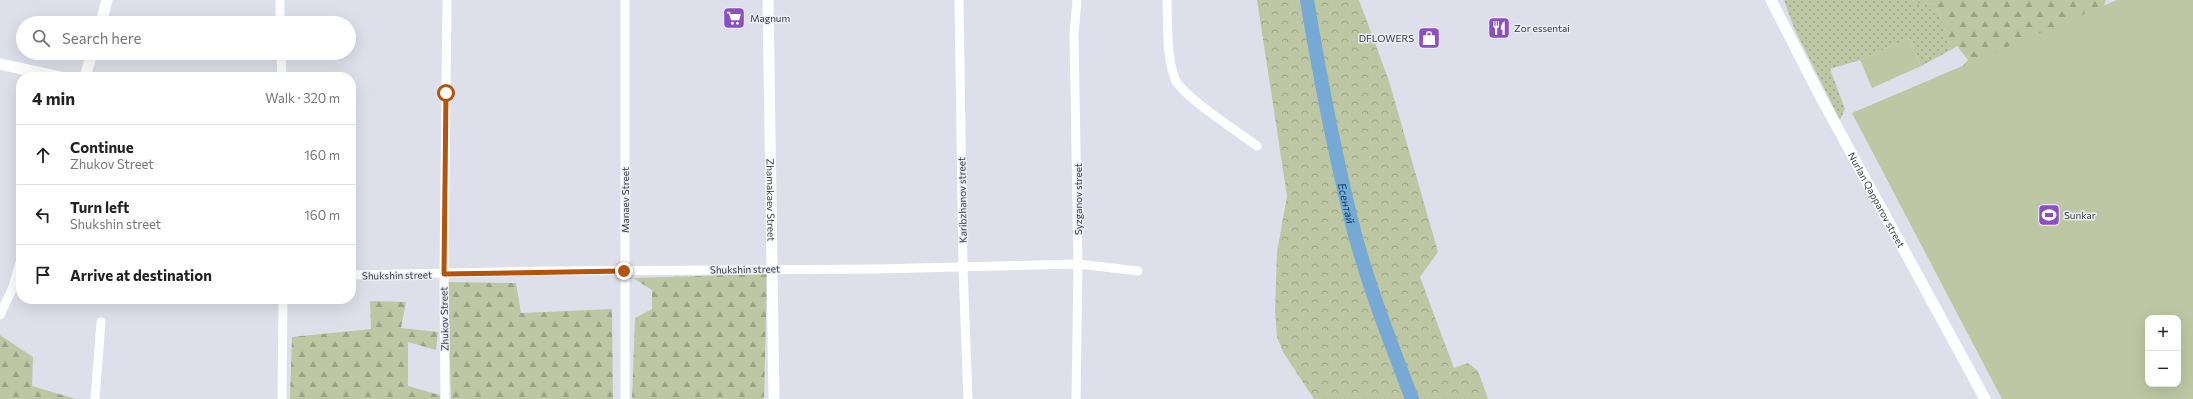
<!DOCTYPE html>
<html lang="en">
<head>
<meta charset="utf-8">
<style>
  :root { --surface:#fff; --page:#f6f6f6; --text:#222; --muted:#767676; --line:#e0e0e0 }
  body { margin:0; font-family:Commissioner,sans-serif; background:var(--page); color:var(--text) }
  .controls { position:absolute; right:12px; bottom:12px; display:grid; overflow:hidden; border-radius:8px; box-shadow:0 4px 16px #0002 }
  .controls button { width:36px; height:36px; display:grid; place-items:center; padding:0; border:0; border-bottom:1px solid var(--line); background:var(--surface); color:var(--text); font:20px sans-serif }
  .stop { position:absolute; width:12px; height:12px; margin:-9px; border:3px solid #b45309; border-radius:50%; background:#fff }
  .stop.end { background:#b45309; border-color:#fff; box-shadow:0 1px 4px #0008 }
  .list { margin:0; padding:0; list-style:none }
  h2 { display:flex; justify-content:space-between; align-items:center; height:52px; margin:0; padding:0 16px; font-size:17px }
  h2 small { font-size:13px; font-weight:400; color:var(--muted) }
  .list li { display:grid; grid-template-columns:26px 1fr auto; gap:12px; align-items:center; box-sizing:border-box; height:60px; padding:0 16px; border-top:1px solid var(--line) }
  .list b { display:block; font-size:15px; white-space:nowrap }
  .list p { margin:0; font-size:13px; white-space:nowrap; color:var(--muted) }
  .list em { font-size:13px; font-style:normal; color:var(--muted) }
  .icon { flex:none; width:22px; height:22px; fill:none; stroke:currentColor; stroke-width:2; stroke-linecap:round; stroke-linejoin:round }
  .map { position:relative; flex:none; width:2193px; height:399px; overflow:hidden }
  .search { position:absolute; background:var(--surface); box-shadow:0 4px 16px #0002; left:16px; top:16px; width:340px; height:44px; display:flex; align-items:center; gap:10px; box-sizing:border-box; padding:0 14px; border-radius:22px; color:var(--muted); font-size:15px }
  .panel { position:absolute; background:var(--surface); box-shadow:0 4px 16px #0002; left:16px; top:72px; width:340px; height:232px; border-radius:16px }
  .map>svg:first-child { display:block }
  .grass { fill:url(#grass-dots) }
  .forest { fill:url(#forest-firs) }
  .park { fill:url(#park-crowns) }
  .pitch { fill:#bdc7a3; fill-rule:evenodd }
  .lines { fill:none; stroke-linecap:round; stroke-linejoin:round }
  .river { stroke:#76a9d3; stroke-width:14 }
  .minor { stroke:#fff; stroke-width:9 }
  .tertiary { stroke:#fff; stroke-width:11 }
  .route { stroke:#b45309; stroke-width:5 }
  .labels { text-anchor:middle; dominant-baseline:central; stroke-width:3; stroke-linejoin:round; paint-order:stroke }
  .poi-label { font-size:10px; fill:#3a3b3f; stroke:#eaedf7; text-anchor:start }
  .street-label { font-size:10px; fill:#3a3b3f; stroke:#eaedf7 }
  .water-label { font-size:11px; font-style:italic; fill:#02436b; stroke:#eaedf7 }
</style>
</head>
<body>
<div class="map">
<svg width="2193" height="399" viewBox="0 0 2193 399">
  <defs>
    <pattern id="grass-dots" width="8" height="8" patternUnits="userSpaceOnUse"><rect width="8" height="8" fill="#bdc7a3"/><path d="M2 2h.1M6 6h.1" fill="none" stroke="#9ba386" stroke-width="1.8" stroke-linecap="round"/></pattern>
    <pattern id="forest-firs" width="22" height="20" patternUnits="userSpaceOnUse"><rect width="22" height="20" fill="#bdc7a3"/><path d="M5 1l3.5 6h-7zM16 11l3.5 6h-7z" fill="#9ba386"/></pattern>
    <pattern id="park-crowns" width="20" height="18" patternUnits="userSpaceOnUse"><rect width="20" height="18" fill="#bdc7a3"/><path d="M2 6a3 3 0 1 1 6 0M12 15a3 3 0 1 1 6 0" fill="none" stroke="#9ba386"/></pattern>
  </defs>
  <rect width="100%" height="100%" fill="#dde0ea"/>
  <polygon class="grass" points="1784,0 1912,0 1914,3 1932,4 1940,14 1951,50 1921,66 1909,38 1860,60 1830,69 1845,109 1840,120 1794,28"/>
  <g class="forest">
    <polygon points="1912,0 2106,0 2097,25 1953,77 1968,60 1957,46 1951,50 1940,14 1932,4 1914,3"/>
    <polygon points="767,274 764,399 632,399 635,318 652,309 652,290 633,278"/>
    <polygon points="448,282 516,283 521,313 612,309 613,399 451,399"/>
    <polygon points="370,301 406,302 401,328 438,332 436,350 408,342 408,386 440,395 440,399 290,399 292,337 371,329"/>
    <polygon points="0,335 33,357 32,386 76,399 0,399"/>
  </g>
  <polygon class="park" points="1257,0 1359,0 1389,81 1438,252 1420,277 1454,368 1468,363 1478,371 1488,399 1314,399 1283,352 1277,337 1275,311 1277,252 1287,196"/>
  <g class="pitch">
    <path d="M2117,0h76v399h-191l-150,-286zM2148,318h30v66h-30z"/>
    <polygon points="1909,38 1921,66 1872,88 1860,60"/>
  </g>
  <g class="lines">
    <path class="river" id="s1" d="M1307,0c12,72 26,144 43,215 15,63 39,123 62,184"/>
    <g class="minor">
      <polyline points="280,0 280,23"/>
      <polyline points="625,0 625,399"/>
      <polyline points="959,0 963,268 968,399"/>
      <path d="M1167,0c1,25 -1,55 8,79 7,17 65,54 82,67"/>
      <polyline points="281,53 282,77"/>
      <polyline points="351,275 548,271 878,269 1078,264 1138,271"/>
      <polyline points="0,315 13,287 21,259"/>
      <polyline points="95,399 101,322"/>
      <polyline points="282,399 283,299"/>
      <polyline points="445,399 444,274 447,0"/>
      <polyline points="1076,399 1078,264 1074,34 1077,0"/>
    </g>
    <g class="tertiary">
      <path id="s2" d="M768,0l6,399"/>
      <path id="s3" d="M1771,0l47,92 167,307"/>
      <polyline points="101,23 107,0"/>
      <polyline points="0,64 60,77"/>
      <polyline points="85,77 92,53"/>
    </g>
  </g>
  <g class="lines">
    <polyline class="route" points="446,93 444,274 624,271"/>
  </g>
  <defs>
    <g id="supermarket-square" transform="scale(1.15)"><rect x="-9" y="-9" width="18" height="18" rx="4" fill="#8b4ec3" stroke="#eaedf7"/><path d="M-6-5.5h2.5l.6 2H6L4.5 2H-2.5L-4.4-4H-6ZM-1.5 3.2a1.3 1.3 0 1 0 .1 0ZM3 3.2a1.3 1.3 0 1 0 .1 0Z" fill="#fff"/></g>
    <g id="restaurant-square" transform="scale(1.15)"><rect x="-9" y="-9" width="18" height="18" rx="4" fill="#8b4ec3" stroke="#eaedf7"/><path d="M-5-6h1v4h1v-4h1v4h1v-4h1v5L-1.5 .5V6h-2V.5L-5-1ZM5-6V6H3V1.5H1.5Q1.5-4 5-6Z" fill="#fff"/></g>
    <g id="shop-square" transform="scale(1.15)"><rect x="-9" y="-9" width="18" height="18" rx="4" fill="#8b4ec3" stroke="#eaedf7"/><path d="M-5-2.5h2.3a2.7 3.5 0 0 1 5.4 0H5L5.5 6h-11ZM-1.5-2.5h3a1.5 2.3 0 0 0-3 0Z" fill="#fff"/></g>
    <g id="stadium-square" transform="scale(1.15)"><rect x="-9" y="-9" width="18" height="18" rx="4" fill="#8b4ec3" stroke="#eaedf7"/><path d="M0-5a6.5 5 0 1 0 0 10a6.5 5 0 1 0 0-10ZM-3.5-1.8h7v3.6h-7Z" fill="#fff"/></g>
  </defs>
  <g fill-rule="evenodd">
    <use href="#supermarket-square" x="734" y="18"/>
    <use href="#restaurant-square" x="1499" y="28"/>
    <use href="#shop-square" x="1429" y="38"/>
    <use href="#stadium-square" x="2049" y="215"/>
  </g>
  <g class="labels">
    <g class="poi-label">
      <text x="750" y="18">Magnum</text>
      <text x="1514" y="28">Zor essentai</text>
      <text x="1414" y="38" text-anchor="end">DFLOWERS</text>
      <text x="2064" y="215">Sunkar</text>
    </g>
    <g class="street-label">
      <text transform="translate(1078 199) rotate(-90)">Syzganov street</text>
      <text transform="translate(625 200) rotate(-90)">Manaev Street</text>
      <text stroke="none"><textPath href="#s2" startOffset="200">Zhamakaev Street</textPath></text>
      <text transform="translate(962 200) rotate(-91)">Karibzhanov street</text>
      <text stroke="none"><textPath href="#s3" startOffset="226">Nurlan Qapparov street</textPath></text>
      <text transform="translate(745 269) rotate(-1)">Shukshin street</text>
      <text transform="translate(397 275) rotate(-1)">Shukshin street</text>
      <text transform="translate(444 319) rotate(-91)">Zhukov Street</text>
    </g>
    <g class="water-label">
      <text stroke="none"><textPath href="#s1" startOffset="207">Есентай</textPath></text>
    </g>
  </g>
</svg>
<div class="controls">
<button>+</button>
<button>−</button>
</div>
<div class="stop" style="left:446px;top:93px"></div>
<div class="stop end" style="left:624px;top:271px"></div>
<div class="search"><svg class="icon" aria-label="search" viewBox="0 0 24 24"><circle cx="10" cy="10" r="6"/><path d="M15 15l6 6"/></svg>Search here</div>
<section class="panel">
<h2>4 min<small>Walk · 320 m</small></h2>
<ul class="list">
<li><svg class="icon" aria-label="ahead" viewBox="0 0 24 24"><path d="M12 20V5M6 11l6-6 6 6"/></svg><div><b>Continue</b><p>Zhukov Street</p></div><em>160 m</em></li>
<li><svg class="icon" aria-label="left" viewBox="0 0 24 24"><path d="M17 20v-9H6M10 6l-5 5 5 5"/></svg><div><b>Turn left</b><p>Shukshin street</p></div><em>160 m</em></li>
<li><svg class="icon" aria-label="arrive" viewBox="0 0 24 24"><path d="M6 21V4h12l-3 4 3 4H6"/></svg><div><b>Arrive at destination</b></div></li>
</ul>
</section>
</div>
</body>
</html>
